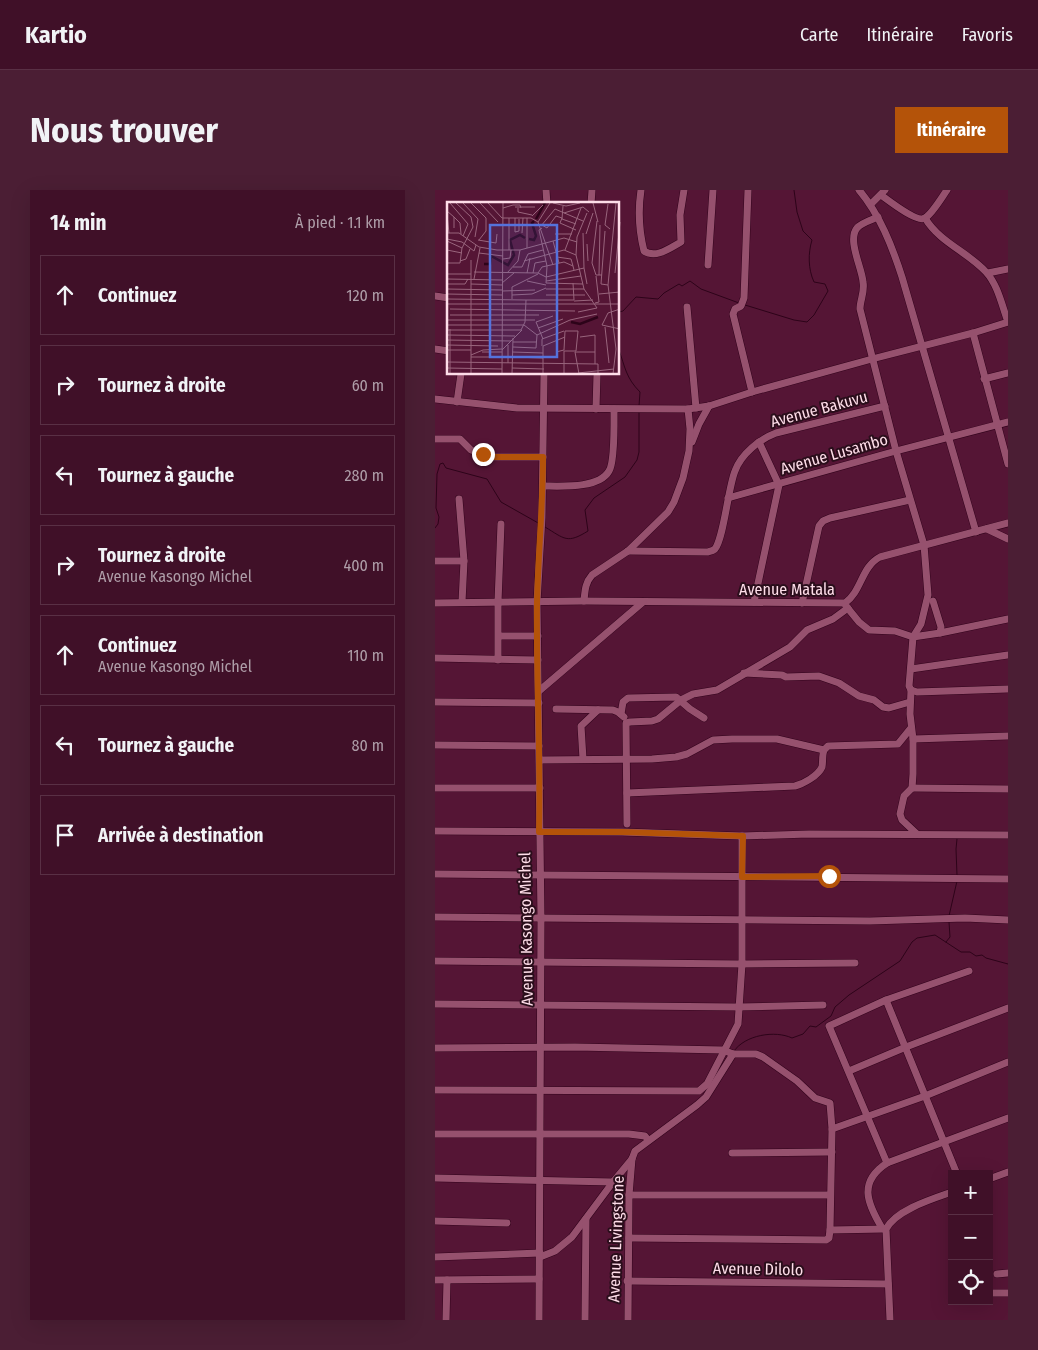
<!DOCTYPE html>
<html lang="fr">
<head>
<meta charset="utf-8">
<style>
  :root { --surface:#401028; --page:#4b1e34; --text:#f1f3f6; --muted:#ae9da8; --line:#593045; --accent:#b45309 }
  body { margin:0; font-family:"Fira Sans Condensed",sans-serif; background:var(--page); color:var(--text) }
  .controls { position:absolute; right:15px; bottom:15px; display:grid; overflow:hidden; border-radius:0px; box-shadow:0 5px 20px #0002 }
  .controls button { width:45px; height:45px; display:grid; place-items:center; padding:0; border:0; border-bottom:1px solid var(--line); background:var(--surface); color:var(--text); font:25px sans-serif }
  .stop { position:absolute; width:15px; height:15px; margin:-11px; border:4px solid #b45309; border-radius:50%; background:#fff }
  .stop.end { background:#b45309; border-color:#fff; box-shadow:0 1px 5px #0008 }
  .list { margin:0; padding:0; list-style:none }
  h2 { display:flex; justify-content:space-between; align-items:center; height:65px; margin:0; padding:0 20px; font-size:21px }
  h2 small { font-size:16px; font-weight:400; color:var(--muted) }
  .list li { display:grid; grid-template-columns:32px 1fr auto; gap:15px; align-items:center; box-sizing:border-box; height:80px; margin:0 10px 10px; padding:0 10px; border:1px solid var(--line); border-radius:0px }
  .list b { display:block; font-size:19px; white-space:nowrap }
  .list p { margin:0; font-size:16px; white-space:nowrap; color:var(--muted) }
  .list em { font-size:16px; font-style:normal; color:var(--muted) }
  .icon { flex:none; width:28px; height:28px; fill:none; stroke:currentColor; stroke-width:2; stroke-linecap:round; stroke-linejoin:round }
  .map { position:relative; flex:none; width:573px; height:1130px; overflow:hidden; border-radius:0px }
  header { display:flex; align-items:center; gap:30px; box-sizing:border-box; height:70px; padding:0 25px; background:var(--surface); border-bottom:1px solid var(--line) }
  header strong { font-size:24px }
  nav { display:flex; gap:28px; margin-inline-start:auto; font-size:18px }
  .intro { display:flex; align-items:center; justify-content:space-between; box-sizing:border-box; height:120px; padding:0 30px }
  h1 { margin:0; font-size:35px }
  .button { padding:12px 22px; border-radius:0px; background:var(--accent); color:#fff; font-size:18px; font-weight:700 }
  main { display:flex; gap:30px; padding:0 30px }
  aside { flex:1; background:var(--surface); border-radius:0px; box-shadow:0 5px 20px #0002 }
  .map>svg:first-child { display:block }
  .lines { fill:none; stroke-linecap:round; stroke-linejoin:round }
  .stream { stroke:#2d0319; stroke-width:1 }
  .minor-casing { stroke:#32031c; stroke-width:8 }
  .minor { stroke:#96516e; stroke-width:7 }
  .route { stroke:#b45309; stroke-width:6 }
  .labels { text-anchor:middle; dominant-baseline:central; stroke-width:4; stroke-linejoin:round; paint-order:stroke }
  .street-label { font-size:16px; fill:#fedde9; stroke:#2a0e1b }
  .inset-river { fill:none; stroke:#2d0319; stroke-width:2.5 }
  .inset-road { fill:none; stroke:#99657d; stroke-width:1 }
  .view { fill:#5572dc; fill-opacity:0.15; stroke:#5572dc; stroke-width:2.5 }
  .inset-edge { fill:none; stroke:#fedde9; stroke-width:2.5 }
</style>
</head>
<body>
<header>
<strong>Kartio</strong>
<nav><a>Carte</a><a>Itinéraire</a><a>Favoris</a></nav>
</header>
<div class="intro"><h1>Nous trouver</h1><a class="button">Itinéraire</a></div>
<main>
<aside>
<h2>14 min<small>À pied · 1.1 km</small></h2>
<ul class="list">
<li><svg class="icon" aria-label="ahead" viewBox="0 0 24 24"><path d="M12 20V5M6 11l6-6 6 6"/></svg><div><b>Continuez</b></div><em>120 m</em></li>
<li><svg class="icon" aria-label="right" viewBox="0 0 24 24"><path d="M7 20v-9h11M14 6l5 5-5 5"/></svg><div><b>Tournez à droite</b></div><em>60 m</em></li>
<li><svg class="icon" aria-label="left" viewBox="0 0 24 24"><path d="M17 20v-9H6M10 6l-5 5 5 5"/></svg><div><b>Tournez à gauche</b></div><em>280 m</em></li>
<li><svg class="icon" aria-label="right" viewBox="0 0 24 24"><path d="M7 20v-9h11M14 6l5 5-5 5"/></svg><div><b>Tournez à droite</b><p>Avenue Kasongo Michel</p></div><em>400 m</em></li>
<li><svg class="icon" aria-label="ahead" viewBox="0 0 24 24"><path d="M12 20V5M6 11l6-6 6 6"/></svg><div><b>Continuez</b><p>Avenue Kasongo Michel</p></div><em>110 m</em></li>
<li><svg class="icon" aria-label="left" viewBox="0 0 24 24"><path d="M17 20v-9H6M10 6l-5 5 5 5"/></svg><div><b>Tournez à gauche</b></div><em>80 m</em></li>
<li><svg class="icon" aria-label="arrive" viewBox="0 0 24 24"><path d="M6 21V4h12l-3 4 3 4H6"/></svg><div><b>Arrivée à destination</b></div></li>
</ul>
</aside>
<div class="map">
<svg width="573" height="1130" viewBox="0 0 573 1130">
  <rect width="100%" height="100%" fill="#551535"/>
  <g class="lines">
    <g class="stream">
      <path d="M310,115l49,15 13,2 7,-7 14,-24 -3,-7 -11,-2c-6,-13 -6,-29 -2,-42l-9,-9 -6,-19 -3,-22"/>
      <polyline points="184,122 188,121 201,107 223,109 229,103 244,94 247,96 255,91 266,99 304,113"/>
      <path d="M184,160c6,17 7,28 21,42l-1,14"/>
      <path d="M110,337c20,12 22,17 43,4l-3,-21 9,-12 31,-21 12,-17 2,-8v-40"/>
      <polyline points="0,338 3,334 4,327 1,318 2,284 5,274 8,273 11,278 52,289 66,312 105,334"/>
      <polyline points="522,685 521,659 522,649"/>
      <polyline points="514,726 522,691"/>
      <polyline points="511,752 515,747 514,732"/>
      <path d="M299,861c11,-16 41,-21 58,-13l11,-4 7,-8 6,1 15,-11 4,-9 14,-12 51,-34 12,-19 5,-4 18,-3 26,17h9l6,4 6,-1 4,3 22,6"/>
    </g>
    <g class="minor-casing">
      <g id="minor">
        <polyline points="111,0 112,14"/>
        <path d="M206,0c-3,20 -2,41 3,61 12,8 26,-3 37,-9l-1,-27 4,-25"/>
        <polyline points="313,0 309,108 306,116 300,119 298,124 317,202"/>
        <path d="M424,0c21,25 33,56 43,87l74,255"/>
        <path d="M446,5c7,5 36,28 44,23 7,-4 17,-21 22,-28"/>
        <polyline points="156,14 157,0"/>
        <polyline points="436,14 450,0"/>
        <path d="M443,27c-7,3 -17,6 -21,11 -10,12 5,40 6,54 2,10 -3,18 -3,27l36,142 28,94 4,50 -7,29 -8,13 -4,49 2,4 6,2 91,-3"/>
        <polyline points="273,75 278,0"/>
        <polyline points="553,83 573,79"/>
        <polyline points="0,106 14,108"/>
        <polyline points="252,117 261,218"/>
        <polyline points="538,143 573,274"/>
        <polyline points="0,159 14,161"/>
        <polyline points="549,189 573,183"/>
        <path d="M0,209l82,9 171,1 21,-3 43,-14 120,-33 101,-26 35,-11c-6,-16 -10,-37 -22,-50 -18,-20 -46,-29 -61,-54"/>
        <polyline points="22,212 26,184"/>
        <polyline points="161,219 162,184"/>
        <polyline points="0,249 25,249 36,260 56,267 108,267"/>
        <polyline points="257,252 264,234 274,216"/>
        <path d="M108,296c17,0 56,3 66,-15 6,-9 5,-50 5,-62"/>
        <polyline points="293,308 461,261 573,232"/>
        <polyline points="24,309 29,371 27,412"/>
        <polyline points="552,339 573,349"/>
        <path d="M193,361l80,1c3,-1 4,-1 7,-3 9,-12 13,-61 20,-78 6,-17 25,-32 41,-38l109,-27"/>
        <polyline points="0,371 29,371"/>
        <path d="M149,411c1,-10 1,-18 8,-26l36,-24 40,-39 6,-10 9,-24 6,-27 1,-22 -2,-20"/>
        <polyline points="498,411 506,437 505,443"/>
        <polyline points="319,412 344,295 324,252"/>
        <path d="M0,413l149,-2 261,2c17,-12 16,-36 35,-46l128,-34"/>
        <polyline points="367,413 384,336 388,331 395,328 475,310"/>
        <polyline points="411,416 424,432 434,440 460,441 478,447 505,443 573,429"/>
        <polyline points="64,446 103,446"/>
        <polyline points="0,468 103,470"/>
        <polyline points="63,470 63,412 66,334"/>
        <polyline points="476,479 573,465"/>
        <polyline points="309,483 347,485 351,487 384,486 404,493 424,506 439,510 448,517 454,518 475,512"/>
        <polyline points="476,500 475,524 478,549 478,584 477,598 469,606 465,624 467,630 482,644"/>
        <polyline points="104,501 208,412"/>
        <polyline points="0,512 104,513"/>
        <polyline points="121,519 178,520 183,522 189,527"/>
        <polyline points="186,524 188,512 193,508 241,507 255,519 269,528"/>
        <polyline points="478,549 573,546"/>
        <polyline points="0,555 104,556"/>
        <polyline points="148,569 146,536 163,520"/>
        <polyline points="105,570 217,569 241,567 252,564 278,550 297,549 342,549 389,560"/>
        <polyline points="0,598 105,598"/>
        <polyline points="477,598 573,599"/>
        <path d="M192,603l168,-7c8,-2 23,-10 27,-19 1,-5 0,-12 2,-17l4,-4 70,-2 13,-16"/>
        <polyline points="192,634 191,533 195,532 217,531 223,529 246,510 258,504 282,500 355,457 372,440 398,429 413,418"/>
        <polyline points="0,641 187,642 307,646"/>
        <polyline points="0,684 573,689"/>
        <polyline points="0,727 435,731 530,728 573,730"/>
        <polyline points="0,771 307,774 420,773"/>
        <polyline points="451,810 522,984"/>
        <polyline points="0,814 303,817 388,815"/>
        <polyline points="0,858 140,857 288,860 298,864 321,864 328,867 362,891 380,908 395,913 397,939"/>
        <polyline points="414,881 471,857 573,818"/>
        <polyline points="0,900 264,901 272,894 303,834 307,774 307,646 374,644 573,645"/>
        <polyline points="0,944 194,944 210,946 213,950"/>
        <polyline points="297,963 397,962"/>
        <polyline points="452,973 394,836 451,810 534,781"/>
        <polyline points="0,988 178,992"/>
        <polyline points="554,989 573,982"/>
        <polyline points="194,1005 395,1005"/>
        <polyline points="0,1031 72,1033"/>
        <path d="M447,1038c-15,-25 -24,-46 5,-65l121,-45"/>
        <polyline points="395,1040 450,1039"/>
        <polyline points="194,1048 391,1050 394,1048 395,1040 397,939 490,906 573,872"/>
        <polyline points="0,1067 105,1063"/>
        <polyline points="105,1067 120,1061 137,1047 178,992 197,969 200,961 262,915 271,907 298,864"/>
        <polyline points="562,1084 573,1083"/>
        <polyline points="0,1090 104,1089"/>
        <polyline points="192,1091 453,1094"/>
        <polyline points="558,1103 573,1103"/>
        <polyline points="11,1130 12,1090"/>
        <polyline points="104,1130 106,729 102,412 107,327 109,184"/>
        <polyline points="150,1130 151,1029"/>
        <polyline points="193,1130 194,1005 197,969"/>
        <path d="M455,1130l-4,-91c10,-19 46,-30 66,-37"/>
      </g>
    </g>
    <use href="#minor" class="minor"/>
  </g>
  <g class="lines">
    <path class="route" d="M48,264l8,3h52c0,49 -5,97 -6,146 -1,76 4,153 2,229h83l121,4 -1,41 87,-1"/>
  </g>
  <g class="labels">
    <g class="street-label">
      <text transform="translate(384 219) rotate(-15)">Avenue Bakuvu</text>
      <text transform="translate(399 264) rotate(-16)">Avenue Lusambo</text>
      <text x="352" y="399">Avenue Matala</text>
      <text transform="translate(91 739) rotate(-91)">Avenue Kasongo Michel</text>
      <text transform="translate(181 1049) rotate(-88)">Avenue Livingstone</text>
      <text transform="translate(323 1079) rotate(1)">Avenue Dilolo</text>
    </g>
  </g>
  <g transform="translate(12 12)">
    <rect width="172" height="172" fill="#551535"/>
    <path class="inset-river" d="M89,17l9,-16M82,37l5,1 2,-4 -4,-13 2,-2M37,62h6l1,-8 17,9 6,-10 -4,-15 10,-5 5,3M124,120l9,2 18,-7"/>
    <path class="inset-road" d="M3,1l18,21 -5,12M16,1l15,16 -3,18M24,1l15,15v13l-7,9M33,1l18,19M41,1l14,15h29l7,4 15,43M106,1l13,3 14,-3M146,1l5,19M161,2l-3,21 5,4M116,4l-1,13 14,5M68,5h20M56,6l10,-3h7l1,3M71,6v4l14,3M0,9l7,6v11M117,11l19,-6 6,5M0,13l2,18M85,14l11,-11M7,15l6,6 1,11M68,16v14l4,-1v-12M80,16v30M115,16l-2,5 16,7M150,19l-5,42 4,12h6M91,20l12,-19M95,23l5,3 9,-12 6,2M94,24l14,-17 28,12M95,26l-3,2 8,36 -1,17 37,1M158,29l-4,53 7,1M0,31h12l20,14 18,3h23l44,-12 13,4M75,31l1,-15M108,32h17M139,32l7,-21M0,37l15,3 12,9 2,-6M31,38l18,3 1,-9M0,39l15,7M106,39l6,22M140,42l1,17M0,48l15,3M62,48v-32M118,48l16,-42M32,51l24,3M110,55l14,2 2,7M56,57l7,-1 1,-8M13,59l6,-2 4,-10M77,59l40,-11 12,5M0,61h13l2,-15 11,-21 -2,-10 -15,-14M66,65h9l6,-13 15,-4M137,66l3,16M27,70l64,1 4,-6 22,-5 9,4 1,4M60,71l11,-12 2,-11M80,71l3,-15M86,71l2,-10 11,-2M91,71l8,4 38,-9 -1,-35M168,71l5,-51M0,72h24M152,73l1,-50M0,77l55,1M27,77l6,-31M80,79l19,4M99,79l35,-5M55,81l12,-10M0,82h18l3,-5M24,82l31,1M0,87l55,1M99,87h38M55,89l33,-1M0,92l55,1M152,92l21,-2M65,93l20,-1 14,-6M99,93h39M0,97l79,1M65,97v-12l26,-13M127,99l19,-1M148,101l4,-1 -3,-26M0,102h173M3,107l125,2M173,107l-12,4 -6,12 18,4M131,110l19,-4 -13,-19 -8,-34 1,-18 10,-24M3,113h89M0,118h88M0,123h77l13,10M158,125l4,36M91,126l25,-9M3,127v45M0,128h74l4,-8 1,-22h48l-1,-17M0,133l68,1M133,135l15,-2v29M96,137l-7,-17 17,-6M0,138l64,1M66,140h23M0,143l51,1M95,144v-7l22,-8M66,145l23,1 1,-13 33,-15 27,-6M0,148h24M55,148l20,-20M117,149v23M35,150h20M65,150l31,1M109,150l8,-2 1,-19h13l-2,20h-12M128,150l4,22M128,150h20M24,153l12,-5 19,-1M24,155h31M66,155l30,1M0,160l151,2v10M61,161v-18M0,166l55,1M65,166l32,1M131,171l36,-4M0,172h51M24,172v-114M55,172l1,-171M65,172l1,-36M96,172v-28l22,-9M166,172l3,-25 -8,-64 8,-82"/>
    <path class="view" d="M43,23h67v132h-67z"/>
    <rect width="172" height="172" class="inset-edge"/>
  </g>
</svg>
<div class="controls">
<button>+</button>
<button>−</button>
<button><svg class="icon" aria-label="locate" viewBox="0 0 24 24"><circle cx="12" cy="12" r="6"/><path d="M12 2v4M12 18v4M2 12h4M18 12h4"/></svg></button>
</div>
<div class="stop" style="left:394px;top:686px"></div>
<div class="stop end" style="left:48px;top:264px"></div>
</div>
</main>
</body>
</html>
